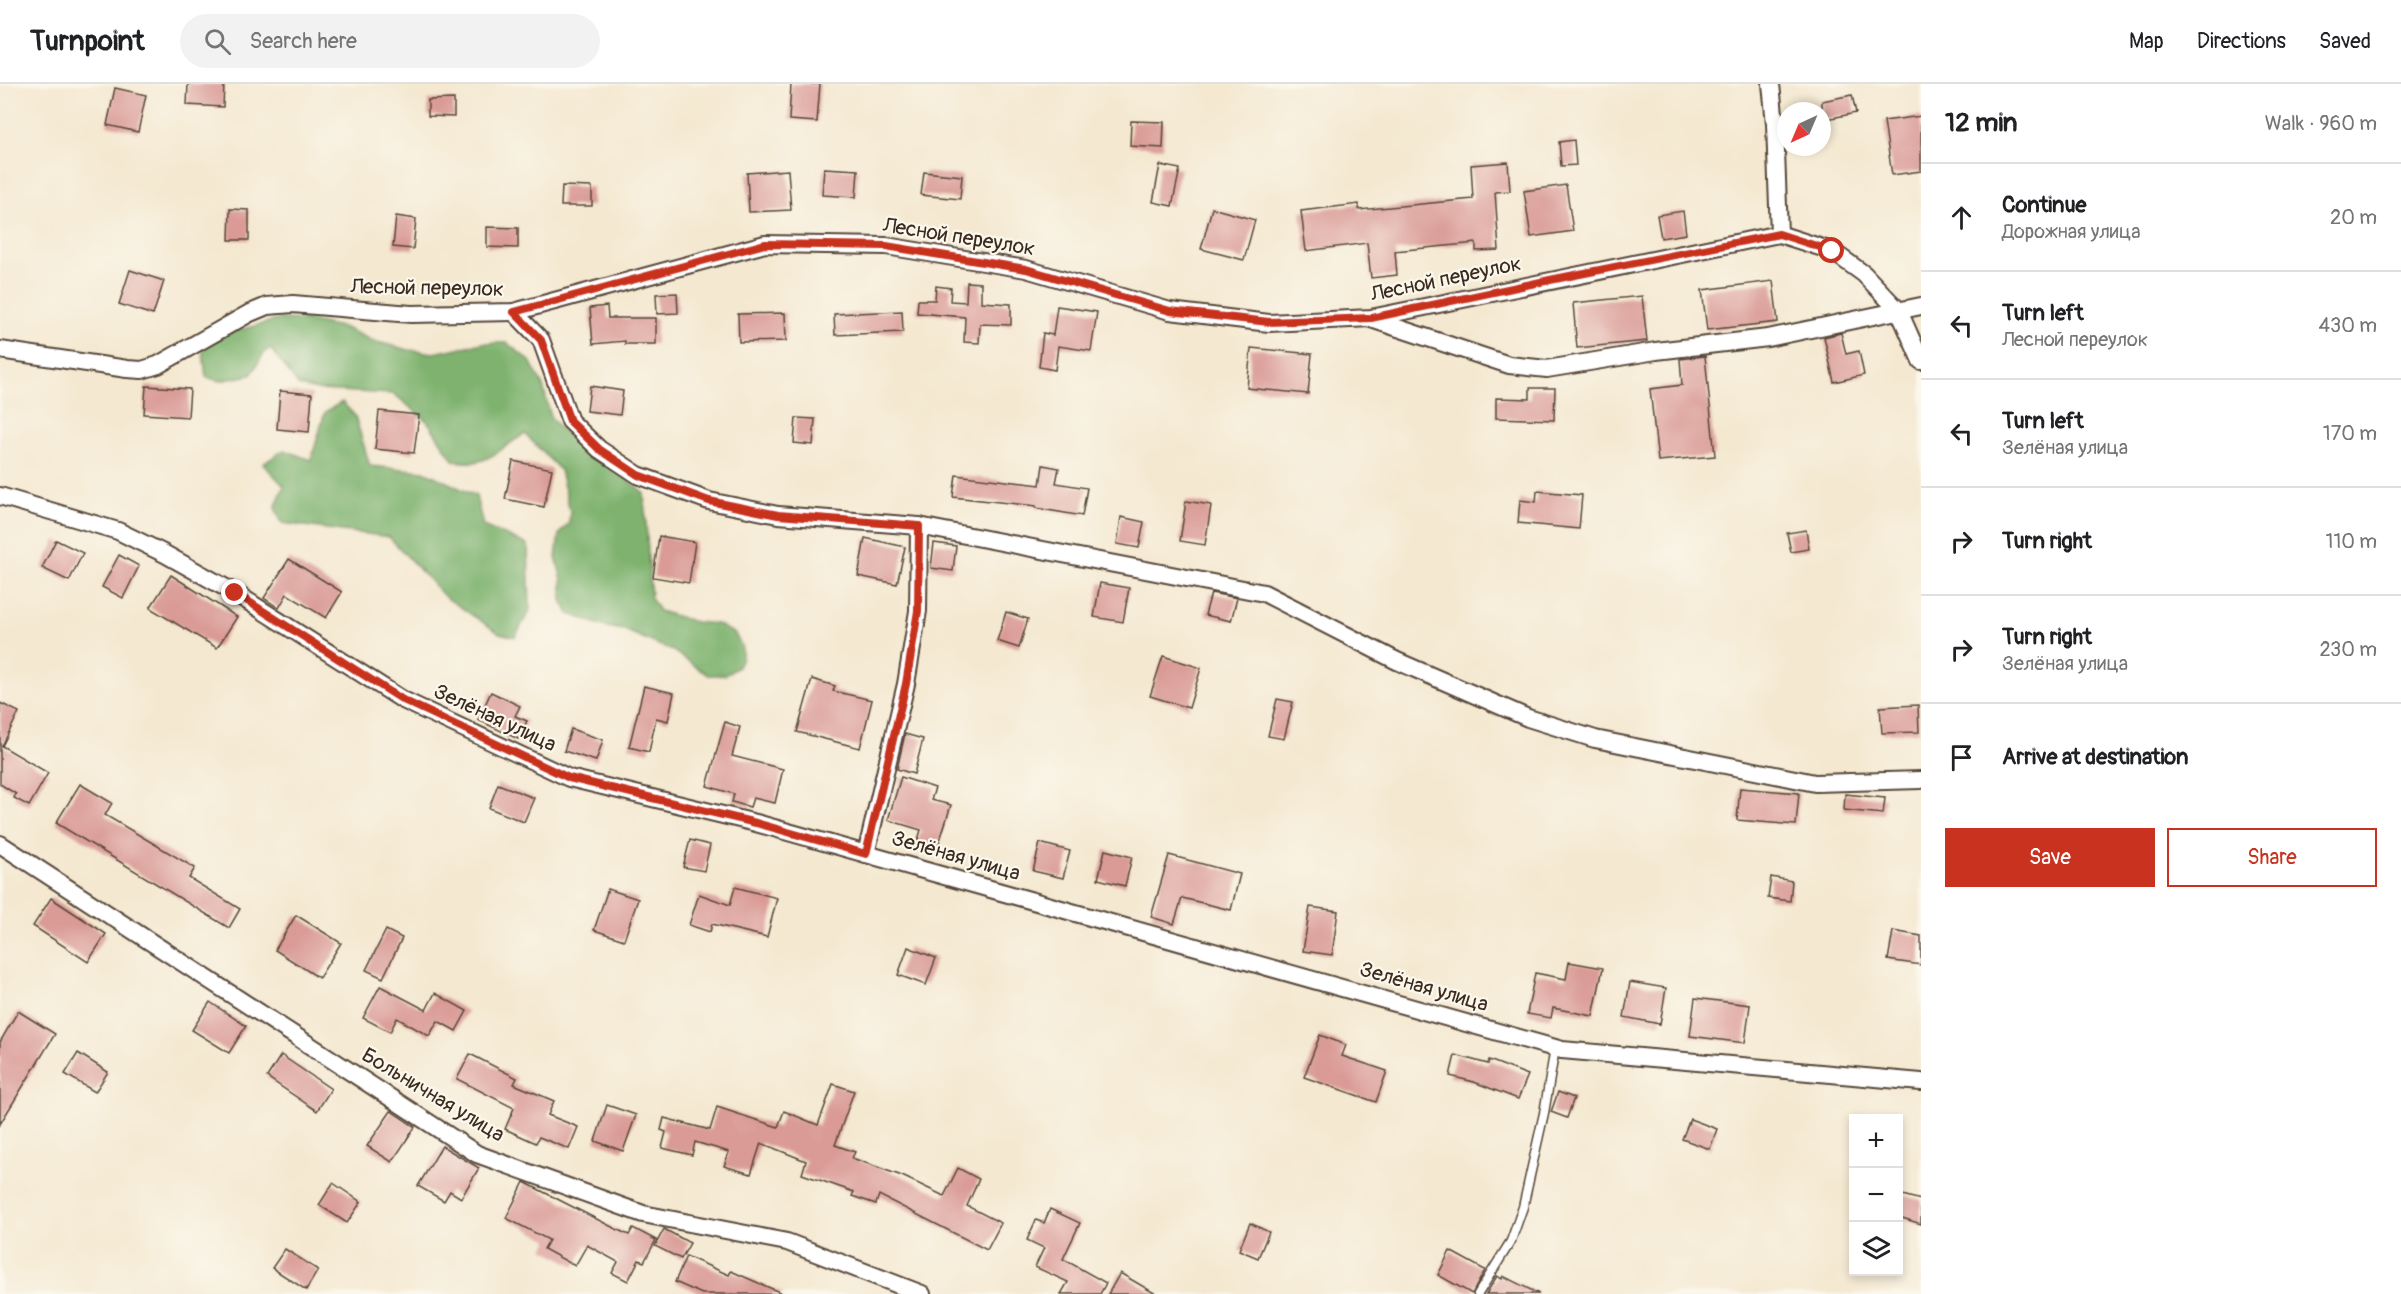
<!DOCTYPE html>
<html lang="en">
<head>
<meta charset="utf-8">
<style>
  :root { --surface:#fff; --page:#f2f2f2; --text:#202124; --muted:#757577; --line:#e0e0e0; --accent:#c8321e }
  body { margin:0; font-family:Pangolin,sans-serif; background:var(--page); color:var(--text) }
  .controls { position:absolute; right:18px; bottom:18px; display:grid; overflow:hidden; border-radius:0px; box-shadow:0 3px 9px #0003 }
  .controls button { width:54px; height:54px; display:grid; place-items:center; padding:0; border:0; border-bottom:2px solid var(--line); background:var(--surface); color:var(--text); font:30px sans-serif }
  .compass { position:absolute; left:1777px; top:18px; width:54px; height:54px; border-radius:50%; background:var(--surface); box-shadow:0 3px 9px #0003; rotate:224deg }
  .stop { position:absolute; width:18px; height:18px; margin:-14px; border:4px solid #c8321e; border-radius:50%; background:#fff }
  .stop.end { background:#c8321e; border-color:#fff; box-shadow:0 2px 6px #0008 }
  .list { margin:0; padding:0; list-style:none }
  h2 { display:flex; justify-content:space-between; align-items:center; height:78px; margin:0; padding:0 24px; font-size:26px }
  h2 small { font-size:20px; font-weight:400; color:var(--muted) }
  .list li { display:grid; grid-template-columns:39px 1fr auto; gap:18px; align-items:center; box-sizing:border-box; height:108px; padding:0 24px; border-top:2px solid var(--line) }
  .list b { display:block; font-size:22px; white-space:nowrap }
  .list p { margin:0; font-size:20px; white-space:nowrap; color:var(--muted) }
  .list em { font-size:20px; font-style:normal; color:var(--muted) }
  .actions { display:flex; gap:12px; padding:18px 24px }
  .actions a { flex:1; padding:14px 0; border:2px solid var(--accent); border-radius:0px; text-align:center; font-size:21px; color:var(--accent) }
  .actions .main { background:var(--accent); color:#fff }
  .icon { flex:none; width:33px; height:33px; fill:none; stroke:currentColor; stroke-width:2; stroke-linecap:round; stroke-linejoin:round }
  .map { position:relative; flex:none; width:1921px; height:1210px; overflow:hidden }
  header { display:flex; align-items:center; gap:36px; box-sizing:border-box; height:84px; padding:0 30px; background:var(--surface); border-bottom:2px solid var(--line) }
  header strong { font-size:28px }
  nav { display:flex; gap:33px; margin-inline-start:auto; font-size:21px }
  .search { width:420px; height:54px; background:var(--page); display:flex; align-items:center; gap:15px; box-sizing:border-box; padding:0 21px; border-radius:33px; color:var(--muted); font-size:22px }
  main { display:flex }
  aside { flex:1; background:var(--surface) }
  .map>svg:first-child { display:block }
  .forest { fill:#7eb26e; stroke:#5c6e46; stroke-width:1.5 }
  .building { fill:#da9b96 }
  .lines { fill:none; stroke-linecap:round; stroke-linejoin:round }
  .lane-casing { stroke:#574639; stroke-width:11 }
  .street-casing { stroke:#574639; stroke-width:20 }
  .lane { stroke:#fff; stroke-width:8 }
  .street { stroke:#fff; stroke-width:16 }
  .route { stroke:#c8321e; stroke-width:8 }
  .labels { text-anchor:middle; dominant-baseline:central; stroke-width:4.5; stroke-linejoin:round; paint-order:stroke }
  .street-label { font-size:21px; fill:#3b2a1e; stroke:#fbf7ec }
</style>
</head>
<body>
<header>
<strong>Turnpoint</strong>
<div class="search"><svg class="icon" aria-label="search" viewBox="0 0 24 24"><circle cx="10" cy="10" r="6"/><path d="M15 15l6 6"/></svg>Search here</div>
<nav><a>Map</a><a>Directions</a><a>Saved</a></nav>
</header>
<main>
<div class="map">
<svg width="1921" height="1210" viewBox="0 0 1921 1210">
  <rect width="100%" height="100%" fill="#fbf7ec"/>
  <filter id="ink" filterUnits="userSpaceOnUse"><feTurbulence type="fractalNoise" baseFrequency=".0167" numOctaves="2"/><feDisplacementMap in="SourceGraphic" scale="12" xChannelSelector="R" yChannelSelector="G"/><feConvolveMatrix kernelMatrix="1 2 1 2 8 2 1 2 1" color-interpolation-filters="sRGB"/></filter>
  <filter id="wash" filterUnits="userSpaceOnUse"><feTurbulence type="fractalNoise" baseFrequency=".008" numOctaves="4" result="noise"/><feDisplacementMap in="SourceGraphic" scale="24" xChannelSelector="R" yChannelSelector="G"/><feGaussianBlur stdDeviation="1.35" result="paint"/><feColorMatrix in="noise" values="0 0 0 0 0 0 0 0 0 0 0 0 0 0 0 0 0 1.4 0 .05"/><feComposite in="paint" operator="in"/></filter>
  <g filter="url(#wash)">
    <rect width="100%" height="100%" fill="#f4e8d0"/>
    <g class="forest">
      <path d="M280,235l28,1 37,8 28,13 36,9 25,3 49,-10h24l23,18 13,25 8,32 24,25 22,13 47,37 7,105 8,13 37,11 21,2 18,10 7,13v11l-4,9 -13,8h-17l-35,-24 -49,-21 -18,-3 -37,-13 -7,-14v-21l-6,-21 3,-24 10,-11 1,-12 -10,-41 -35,-36c-28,15 -37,35 -72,26l-25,-38 -34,-28 -76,-4 -19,-4 -29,-38 -6,5 -13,22 -32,6 -13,-4 -4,-33 26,-11z"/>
      <polygon points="342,318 355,332 370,382 424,387 476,412 483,442 528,461 530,526 515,553 499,549 445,513 389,453 282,439 275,424 284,402 263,380 284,366 311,376 325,328"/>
    </g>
    <g id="blocks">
      <g class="building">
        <polygon points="188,0 224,0 223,23 187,21"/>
        <polygon points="791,0 820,0 817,38 789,36"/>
        <polygon points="115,4 146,11 138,48 107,41"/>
        <polygon points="1852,11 1856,29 1822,36 1822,17"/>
        <polygon points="454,15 454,33 428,32 428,16"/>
        <polygon points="1921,32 1921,87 1892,91 1884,37"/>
        <polygon points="1131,37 1164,38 1163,64 1130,62"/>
        <polygon points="1574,56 1576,81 1561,82 1559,58"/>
        <polygon points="1508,78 1510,107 1495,108 1499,166 1476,167 1476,159 1395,167 1397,191 1371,194 1367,159 1306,167 1301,127 1359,120 1359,126 1473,115 1471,81"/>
        <polygon points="1160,81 1180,85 1172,122 1153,118"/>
        <polygon points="824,84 858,86 856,113 822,111"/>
        <polygon points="788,86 791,126 749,128 747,89"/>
        <polygon points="924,88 962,92 960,115 921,111"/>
        <polygon points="1566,101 1573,147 1531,153 1524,107"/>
        <polygon points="562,102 592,103 592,122 561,122"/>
        <polygon points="1212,124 1255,136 1244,176 1201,165"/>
        <polygon points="230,125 249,126 249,156 229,156"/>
        <polygon points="1683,127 1686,150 1661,154 1657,131"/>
        <polygon points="396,132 416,135 413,165 393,163"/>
        <polygon points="487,143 518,144 518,164 487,163"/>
        <polygon points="130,186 164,197 153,231 119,220"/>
        <polygon points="1773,197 1778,238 1707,246 1702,206"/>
        <polygon points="967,198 981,199 981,218 1011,220 1011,241 980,240 979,259 964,258 965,233 917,229 918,216 935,216 936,202 951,204 950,217 966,218"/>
        <polygon points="677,209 678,229 657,230 656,210"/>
        <polygon points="1642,212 1647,257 1577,264 1573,219"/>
        <polygon points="607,222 608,234 656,234 656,260 625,260 625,257 593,260 590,224"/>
        <polygon points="1057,222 1097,228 1091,267 1058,262 1055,286 1039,283 1043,249 1053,251"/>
        <polygon points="902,227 903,248 835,251 834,230"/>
        <polygon points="785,229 786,257 739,258 738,230"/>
        <polygon points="1841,249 1846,270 1859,267 1864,291 1834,298 1824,253"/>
        <polygon points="1251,264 1312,270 1308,310 1247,304"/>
        <polygon points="1705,272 1715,372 1658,377 1650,305 1682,301 1680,275"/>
        <polygon points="146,302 190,305 188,333 144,330"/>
        <polygon points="590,302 623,307 620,331 587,327"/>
        <polygon points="1530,304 1555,304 1554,336 1496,334 1496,314 1530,315"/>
        <polygon points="280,307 312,310 309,348 277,345"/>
        <polygon points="379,327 419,331 414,369 375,365"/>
        <polygon points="796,334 815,335 813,361 794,359"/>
        <polygon points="513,377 552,385 544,423 505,415"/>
        <polygon points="1043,381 1059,384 1056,399 1087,404 1082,432 1036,424 1036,422 953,413 956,391 1040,401"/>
        <polygon points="1537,407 1582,411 1579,445 1518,439 1520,416 1536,418"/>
        <polygon points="1186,417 1211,421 1205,461 1180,457"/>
        <polygon points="1121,433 1144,438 1139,464 1117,460"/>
        <polygon points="1806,446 1809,465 1791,468 1787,449"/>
        <polygon points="659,452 695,458 689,499 653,493"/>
        <polygon points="865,454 905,463 897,500 858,492"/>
        <polygon points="56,456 83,469 69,497 42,484"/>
        <polygon points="934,459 956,462 953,487 931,484"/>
        <polygon points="119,471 139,482 123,514 102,503"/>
        <polygon points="289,475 342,508 326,534 287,510 279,524 264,514"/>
        <polygon points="171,491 237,533 217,564 150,524"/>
        <polygon points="1100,499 1129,504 1123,538 1094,533"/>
        <polygon points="1211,509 1237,514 1231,537 1205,531"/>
        <polygon points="1006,528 1028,535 1019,564 997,557"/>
        <polygon points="1163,572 1201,584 1189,624 1150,612"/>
        <polygon points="812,595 835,602 833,607 872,616 860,664 797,648"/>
        <polygon points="644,602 674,609 668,637 656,634 649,668 629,663"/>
        <polygon points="491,608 520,622 515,632 527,637 518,655 478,636"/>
        <polygon points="1277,615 1293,618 1284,655 1268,652"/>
        <polygon points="0,619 19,628 2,662 48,689 29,722 14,714 16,710 0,700"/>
        <polygon points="1918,621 1919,648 1882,649 1880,623"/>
        <polygon points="725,638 740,643 732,672 783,685 775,719 753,714 750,723 732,718 734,710 707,702"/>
        <polygon points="571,645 603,656 596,677 564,667"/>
        <polygon points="905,650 923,655 914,690 897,685"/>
        <polygon points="901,693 935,704 931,716 951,721 937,766 917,759 921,746 888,736"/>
        <polygon points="80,700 112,719 105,731 195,784 189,794 240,825 229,844 56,739"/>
        <polygon points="498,700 534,714 524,738 489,724"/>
        <polygon points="1740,704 1799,709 1796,741 1737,736"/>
        <polygon points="1845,710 1885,714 1883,730 1844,726"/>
        <polygon points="690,756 710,761 704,787 683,783"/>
        <polygon points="1040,759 1070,767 1063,794 1033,787"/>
        <polygon points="1105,766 1132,773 1125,802 1098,795"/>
        <polygon points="1169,771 1240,790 1231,826 1182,814 1174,840 1151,833"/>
        <polygon points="1771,793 1792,797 1790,817 1768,814"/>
        <polygon points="735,803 777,814 767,853 712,840 710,848 689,841 699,810 730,821"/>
        <polygon points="608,805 638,815 624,856 594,846"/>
        <polygon points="51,814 106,850 88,878 33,842"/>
        <polygon points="1310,823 1338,827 1332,871 1303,867"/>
        <polygon points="296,831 341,859 319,894 275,866"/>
        <polygon points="386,846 402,854 383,894 366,886"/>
        <polygon points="1893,847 1921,852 1921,881 1888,876"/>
        <polygon points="908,863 936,874 926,901 898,891"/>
        <polygon points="1569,878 1603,884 1593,932 1553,924 1551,934 1527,930 1535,889 1566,895"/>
        <polygon points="1630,898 1666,904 1660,940 1624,933"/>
        <polygon points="380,902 426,926 435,909 467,927 456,947 438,937 429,952 397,934 390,948 363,934"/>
        <polygon points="1695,914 1750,921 1745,959 1690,952"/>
        <polygon points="210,918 246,942 229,969 192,946"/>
        <polygon points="18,927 55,950 0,1040 0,958"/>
        <polygon points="1320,951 1346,961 1342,972 1387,987 1376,1018 1304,993"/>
        <polygon points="78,969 108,988 95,1008 65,990"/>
        <polygon points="470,970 517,994 514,1000 554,1017 548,1031 578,1043 569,1065 539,1053 536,1059 505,1045 514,1024 457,995"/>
        <polygon points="281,971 331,1005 317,1027 267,993"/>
        <polygon points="1455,971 1488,980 1489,976 1528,991 1518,1015 1474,998 1450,992"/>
        <polygon points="833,1000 854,1007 835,1061 855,1068 852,1074 902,1092 944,1112 958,1084 979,1095 967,1122 1001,1139 987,1166 879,1111 876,1120 852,1112 854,1108 802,1090 806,1077 761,1059 751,1090 724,1082 729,1068 695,1058 692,1071 662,1064 666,1048 661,1046 664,1034 710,1046 717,1023 778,1043 784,1027 818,1041"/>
        <polygon points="1558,1008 1574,1014 1567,1034 1551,1028"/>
        <polygon points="607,1021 636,1031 623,1067 595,1057"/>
        <polygon points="391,1027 415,1043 392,1078 367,1062"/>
        <polygon points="1690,1035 1717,1045 1710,1065 1682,1055"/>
        <polygon points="442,1062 479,1084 461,1114 450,1107 444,1117 418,1102"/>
        <polygon points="524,1098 618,1146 629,1151 633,1144 656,1156 644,1178 639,1176 628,1197 612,1189 618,1178 587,1161 575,1182 544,1165 549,1156 506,1134"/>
        <polygon points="333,1099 361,1118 347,1139 319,1121"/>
        <polygon points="1899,1110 1921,1116 1921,1140 1899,1133"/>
        <polygon points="1050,1125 1080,1139 1063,1175 1106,1199 1100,1210 1061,1210 1068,1198 1035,1183 1044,1164 1027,1156 1036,1136 1044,1139"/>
        <polygon points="1250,1139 1269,1148 1258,1174 1239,1166"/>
        <polygon points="664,1145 690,1159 681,1175 655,1162"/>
        <polygon points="285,1165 318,1186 306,1206 272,1184"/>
        <polygon points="1450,1167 1485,1186 1472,1210 1438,1191"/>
        <polygon points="686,1172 729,1191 731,1187 784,1210 702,1210 675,1198"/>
        <polygon points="1120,1189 1156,1210 1108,1210"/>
        <polygon points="1497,1192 1502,1195 1503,1192 1539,1210 1486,1210"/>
      </g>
    </g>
  </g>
  <g filter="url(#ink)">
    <use href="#blocks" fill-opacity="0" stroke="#574639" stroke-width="1.5"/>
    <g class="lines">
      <g class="lane-casing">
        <polyline id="lane" points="1478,1210 1511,1157 1523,1123 1544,1029 1555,964"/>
      </g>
      <g class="street-casing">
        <g id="street">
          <polyline points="1771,0 1775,40 1779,150 1832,167 1864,190 1899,227 1921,277"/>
          <polyline points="514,228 541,256 570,337 599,365 638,391 709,417 778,431 919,442 1264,509 1397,577 1528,634 1595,655 1815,699 1921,696"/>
          <polyline points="1371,235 1509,281 1547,285 1656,267 1768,254 1921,222"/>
          <polyline points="0,266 127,285 142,286 158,281 248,230 267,222 293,220 411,230 514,228 765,160 886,162 1026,185 1170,227 1269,239 1371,234 1779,150"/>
          <polyline points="0,412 118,447 165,470 235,509 403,616 569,694 756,739 1562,966 1921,998"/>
          <polyline points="0,760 477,1070 643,1130 787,1158 922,1210"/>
          <polyline points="866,770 906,600 918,527 919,442"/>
        </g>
      </g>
      <use href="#lane" class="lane"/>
      <use href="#street" class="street"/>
    </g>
  </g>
  <g class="lines" filter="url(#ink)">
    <polyline class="route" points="235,509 403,616 569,694 756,739 866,770 906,600 918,527 919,442 778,431 709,417 638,391 599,365 570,337 541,256 514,228 765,160 886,162 1026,185 1170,227 1269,238 1371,234 1550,196 1779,150 1832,167"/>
  </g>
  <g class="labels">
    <g class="street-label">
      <text transform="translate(959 153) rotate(9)">Лесной переулок</text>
      <text transform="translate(1446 195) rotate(-12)">Лесной переулок</text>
      <text transform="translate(427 204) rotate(1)">Лесной переулок</text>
      <text transform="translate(495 634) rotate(25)">Зелёная улица</text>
      <text transform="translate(956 772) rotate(16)">Зелёная улица</text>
      <text transform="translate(1424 903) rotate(16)">Зелёная улица</text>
      <text transform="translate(433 1011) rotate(31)">Больничная улица</text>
    </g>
  </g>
</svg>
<div class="controls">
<button>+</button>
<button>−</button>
<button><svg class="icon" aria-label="layers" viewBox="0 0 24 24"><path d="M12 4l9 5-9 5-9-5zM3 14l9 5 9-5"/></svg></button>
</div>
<svg class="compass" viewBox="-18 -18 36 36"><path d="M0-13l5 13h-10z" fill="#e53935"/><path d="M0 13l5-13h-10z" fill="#757577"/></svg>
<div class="stop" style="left:1832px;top:167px"></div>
<div class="stop end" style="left:235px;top:509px"></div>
</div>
<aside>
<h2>12 min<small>Walk · 960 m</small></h2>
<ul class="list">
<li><svg class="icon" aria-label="ahead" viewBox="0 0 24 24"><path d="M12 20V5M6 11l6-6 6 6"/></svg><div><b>Continue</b><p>Дорожная улица</p></div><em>20 m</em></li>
<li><svg class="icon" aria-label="left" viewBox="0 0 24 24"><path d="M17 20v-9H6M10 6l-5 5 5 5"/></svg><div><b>Turn left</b><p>Лесной переулок</p></div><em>430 m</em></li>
<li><svg class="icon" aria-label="left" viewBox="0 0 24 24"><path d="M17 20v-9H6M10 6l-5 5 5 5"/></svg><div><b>Turn left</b><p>Зелёная улица</p></div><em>170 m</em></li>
<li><svg class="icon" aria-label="right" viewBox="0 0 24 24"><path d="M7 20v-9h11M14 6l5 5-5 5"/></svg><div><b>Turn right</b></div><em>110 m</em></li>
<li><svg class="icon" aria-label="right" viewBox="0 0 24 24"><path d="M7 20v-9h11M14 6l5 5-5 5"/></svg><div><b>Turn right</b><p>Зелёная улица</p></div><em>230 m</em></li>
<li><svg class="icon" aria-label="arrive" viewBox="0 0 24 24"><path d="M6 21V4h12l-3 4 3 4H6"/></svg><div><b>Arrive at destination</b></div></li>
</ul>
<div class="actions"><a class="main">Save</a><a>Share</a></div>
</aside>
</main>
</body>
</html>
